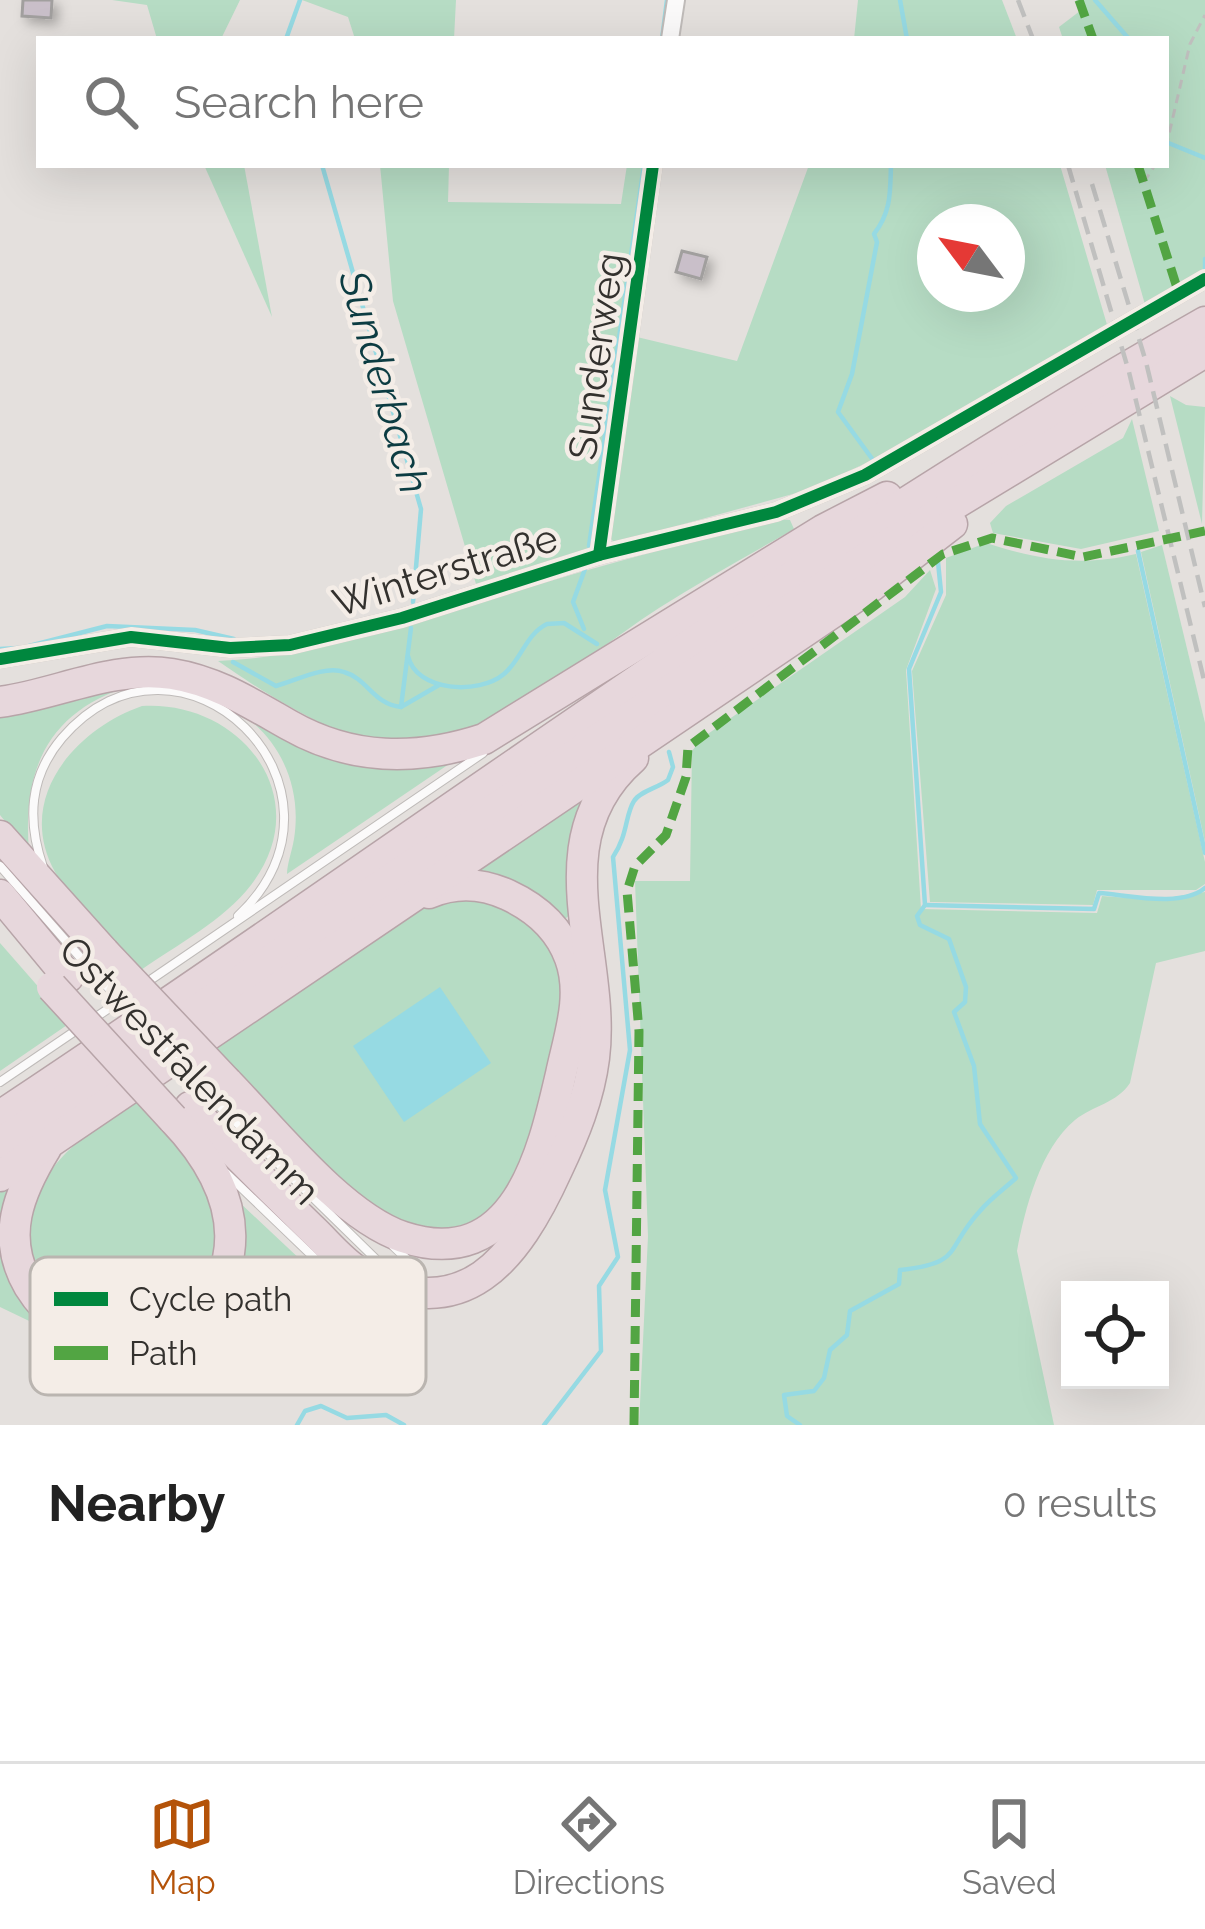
<!DOCTYPE html>
<html lang="en">
<head>
<meta charset="utf-8">
<style>
  :root { --surface:#fff; --page:#f2f2f2; --text:#222; --muted:#767676; --line:#e0e0e0; --accent:#b45309 }
  body { margin:0; font-family:Raleway,sans-serif; background:var(--page); color:var(--text) }
  .controls { position:absolute; right:36px; bottom:36px; display:grid; overflow:hidden; border-radius:0px; box-shadow:0 12px 48px #0002 }
  .controls button { width:108px; height:108px; display:grid; place-items:center; padding:0; border:0; border-bottom:3px solid var(--line); background:var(--surface); color:var(--text); font:60px sans-serif }
  .compass { position:absolute; left:917px; top:204px; width:108px; height:108px; border-radius:50%; background:var(--surface); box-shadow:0 12px 48px #0002; rotate:302deg }
  .list { margin:0; padding:0; list-style:none }
  h2 { display:flex; justify-content:space-between; align-items:center; height:156px; margin:0; padding:0 48px; font-size:51px }
  h2 small { font-size:39px; font-weight:400; color:var(--muted) }
  .icon { flex:none; width:66px; height:66px; fill:none; stroke:currentColor; stroke-width:2; stroke-linecap:round; stroke-linejoin:round }
  .map { position:relative; flex:none; width:1205px; height:1425px; overflow:hidden }
  .search { position:absolute; background:var(--surface); box-shadow:0 12px 48px #0002; left:36px; right:36px; top:36px; height:132px; display:flex; align-items:center; gap:30px; box-sizing:border-box; padding:0 42px; border-radius:0px; color:var(--muted); font-size:45px }
  .sheet { height:336px; background:var(--surface) }
  nav { display:flex; justify-content:space-around; align-items:center; box-sizing:border-box; height:168px; border-top:3px solid var(--line); background:var(--surface); font-size:33px; color:var(--muted) }
  nav a { display:grid; justify-items:center; gap:6px }
  nav .on { color:var(--accent) }
  .map>svg:first-child { display:block }
  .green { fill:#b6dcc4; fill-rule:evenodd }
  .water { fill:#96dae3 }
  .lines { fill:none; stroke-linecap:round; stroke-linejoin:round }
  .stream { stroke:#96dae3; stroke-width:4.5 }
  .building { fill:#c9bfc9; stroke:#a19f9e; stroke-width:3; filter:url(#shadow) }
  .lane-casing { stroke:#bfbbb9; stroke-width:10 }
  .street-casing { stroke:#bfbbb9; stroke-width:20 }
  .highway-casing { stroke:#b7a4a8; stroke-width:33 }
  .path { stroke:#c1c0bf; stroke-width:3; stroke-dasharray:9 6; stroke-linecap:butt }
  .lane { stroke:#fbfafa; stroke-width:8 }
  .street { stroke:#fbfafa; stroke-width:16 }
  .highway { stroke:#e7d7dc; stroke-width:30 }
  .rail { stroke:#c0c0bf; stroke-width:4.5; stroke-dasharray:18 9; stroke-linecap:butt }
  .lane-bridge-casing { stroke:#bfbbb9; stroke-width:10; stroke-linecap:butt }
  .highway-bridge-casing { stroke:#b7a4a8; stroke-width:33; stroke-linecap:butt }
  .lane-bridge { stroke:#fbfafa; stroke-width:8 }
  .highway-bridge { stroke:#e7d7dc; stroke-width:30 }
  .quiet { stroke:#52a543; stroke-width:9; stroke-dasharray:18 9; stroke-linecap:butt }
  .cycleway-casing { stroke:#f4ede7; stroke-width:20 }
  .cycleway { stroke:#00873e; stroke-width:12 }
  .labels { text-anchor:middle; dominant-baseline:central; stroke-width:9; stroke-linejoin:round; paint-order:stroke }
  .street-label { font-size:39px; fill:#33312e; stroke:#f4ede7 }
  .water-label { font-size:42px; font-style:italic; fill:#0c3c42; stroke:#f4ede7 }
  .key { fill:#f4ede7; stroke:#bab5b0; stroke-width:3 }
  .key-label { font-size:33px; fill:#33312e }
</style>
</head>
<body>
<div class="map">
<svg width="1205" height="1425" viewBox="0 0 1205 1425">
  <defs>
    <filter id="shadow"><feDropShadow dx="5.5" dy="5.5" stdDeviation="6" flood-color="#0004"/></filter>
  </defs>
  <rect width="100%" height="100%" fill="#e4e0dd"/>
  <g class="green">
    <polygon points="112,0 240,0 221,39 157,39 147,5"/>
    <polygon points="302,0 456,0 454,39 355,39 348,17"/>
    <polygon points="858,0 1002,0 1017,39 854,39"/>
    <polygon points="1076,0 1205,0 1205,271 1146,308 1105,165 1166,165 1166,39 1063,39 1059,27 1080,11"/>
    <polygon points="204,165 244,165 272,317"/>
    <polygon points="380,165 449,165 448,202 621,204 627,165 646,165 595,545 589,550 476,584 393,301"/>
    <path d="M809,165h251l48,163 -227,128 -70,33 -196,54 -5,-5 27,-201 100,24zM935,222h72v72h-72z"/>
    <polygon points="1170,396 1186,405 1205,407 1202,524"/>
    <polygon points="1132,419 1159,531 1081,549 993,533 990,523 1006,506 1123,438"/>
    <path d="M776,519l14,1 4,9c-45,26 -91,51 -135,79 -81,52 -165,136 -268,135 -52,0 -131,-53 -173,-82 107,-5 201,-41 302,-71 85,-26 171,-48 256,-71z"/>
    <path d="M986,543c53,17 95,24 150,11l69,308v22l-9,6h-99l-4,15 -163,-3 -18,-231 34,-76v-37z"/>
    <polygon points="1162,545 1205,723 1205,842 1141,552"/>
    <path d="M930,570l6,19 -30,81 15,239 176,4 5,-17 52,4 51,-8v59l-49,12 -26,120c-13,20 -36,22 -55,37 -35,29 -50,89 -58,131l37,174h-415l9,-189 -13,-355h55l2,-130 10,-13 203,-141z"/>
    <path d="M133,685c-84,25 -111,83 -104,166l-29,-36v-105z"/>
    <path d="M142,706c99,-6 176,92 109,179 -27,35 -74,60 -110,85 -26,-30 -67,-63 -86,-98 -41,-74 21,-143 87,-166z"/>
    <path d="M242,714l213,46 -168,114c0,-10 5,-23 7,-35 8,-50 -12,-97 -52,-125z"/>
    <polygon points="591,785 571,914 560,923 460,879"/>
    <polygon points="475,896 517,908 552,942 566,1001 518,1184 479,1220 452,1228 410,1228 360,1199 212,1049 426,907"/>
    <polygon points="0,943 70,1023 0,1071"/>
    <path d="M135,1100c47,50 137,147 47,205 -23,14 -40,24 -68,22 -24,-2 -45,-18 -62,-34 -19,-16 -25,-43 -22,-66 7,-65 56,-92 105,-127z"/>
    <polygon points="16,1178 9,1206 65,1332 192,1326 238,1201 368,1323 276,1320 175,1350 114,1353 73,1342 0,1307 0,1189"/>
  </g>
  <polygon class="water" points="440,987 491,1063 404,1122 353,1046"/>
  <g class="lines">
    <g class="stream">
      <polyline points="900,0 907,39"/>
      <polyline points="1095,0 1129,39"/>
      <polyline points="286,39 300,0"/>
      <polyline points="662,39 667,0"/>
      <polyline points="1166,142 1205,158"/>
      <polyline points="322,165 421,509 413,602"/>
      <polyline points="1205,259 1205,272"/>
      <path d="M873,460l-35,-48 14,-38 25,-132 -3,-8c18,-23 16,-44 17,-69"/>
      <polyline points="589,546 644,165"/>
      <polyline points="1138,551 1205,853"/>
      <polyline points="584,629 573,602 585,569"/>
      <polyline points="29,646 107,626 195,630 234,639"/>
      <polyline points="0,649 18,648"/>
      <path d="M408,656c8,36 71,39 96,18 17,-14 22,-40 43,-50l17,-1 33,21"/>
      <path d="M233,662l43,24c19,-5 49,-21 68,-14 24,7 29,32 57,35l38,-22"/>
      <polyline points="401,707 411,628"/>
      <path d="M925,905l169,4 5,-16c30,2 82,15 106,-5"/>
      <polyline points="297,1425 305,1411 321,1406 347,1418 386,1415 404,1425"/>
      <path d="M544,1425l57,-74 -2,-65 19,-29 -13,-67 25,-140 -17,-193c15,-22 12,-42 21,-56 6,-10 24,-13 34,-21l5,-13 -4,-15"/>
      <path d="M800,1425l-13,-9 -3,-21 30,-4 10,-13 6,-28 17,-15 3,-24 49,-27 1,-14c64,-7 44,-20 80,-59 10,-12 24,-22 36,-33l-36,-54 -6,-58 -20,-54 11,-10 1,-15 -17,-48 -29,-14 -3,-9 8,-11 -16,-236 32,-77 -3,-30"/>
    </g>
  </g>
  <g class="building">
    <polygon points="23,0 52,0 51,18 22,16"/>
    <polygon points="682,251 707,257 701,279 676,272"/>
  </g>
  <g class="lines">
    <g class="lane-casing">
      <g id="lane">
        <polyline points="0,866 86,964"/>
        <path d="M43,867c-16,-47 -14,-90 19,-129 118,-137 311,50 176,178"/>
        <polyline points="143,985 483,753"/>
        <polyline points="93,1019 126,997"/>
        <polyline points="0,1082 81,1027"/>
        <polyline points="208,1095 386,1269"/>
        <polyline points="226,1173 351,1293"/>
        <polyline points="393,1246 414,1266"/>
      </g>
    </g>
    <g class="street-casing">
      <g id="street">
        <polyline points="670,39 676,0"/>
        <polyline points="599,555 653,165"/>
        <polyline points="0,659 131,637 230,648 290,645 402,618 599,555 776,512 865,475 1205,279"/>
      </g>
    </g>
    <g class="highway-casing">
      <g id="highway">
        <path d="M0,702c58,-8 112,-37 172,-28 44,7 78,29 117,51 63,36 128,36 195,14l339,-209 64,-33"/>
        <polyline points="0,836 104,952"/>
        <polyline points="0,895 68,977"/>
        <path d="M227,1082c46,47 114,134 176,155 113,37 140,-85 158,-163 8,-38 23,-78 9,-116 -11,-30 -34,-50 -62,-63 -26,-12 -53,-13 -79,-2"/>
        <path d="M190,1107c40,42 81,82 122,122 15,14 30,33 47,43 105,58 158,-14 198,-102 17,-36 32,-72 37,-112 13,-104 -56,-217 39,-300"/>
        <path d="M0,1116c401,-265 786,-557 1205,-794"/>
        <polyline points="0,1143 866,558 1205,352"/>
        <path d="M46,1148c-27,44 -46,89 -17,138 81,132 306,3 144,-167"/>
        <polyline points="0,1176 873,585 952,524"/>
      </g>
    </g>
    <g class="path">
      <polyline points="1166,147 1190,44 1205,15"/>
      <polyline points="1144,182 1155,165"/>
    </g>
    <use href="#lane" class="lane"/>
    <use href="#street" class="street"/>
    <use href="#highway" class="highway"/>
    <g class="rail">
      <polyline points="1018,0 1033,39"/>
      <polyline points="1068,165 1129,372 1205,684"/>
      <polyline points="1092,184 1146,362 1205,607"/>
    </g>
    <g class="lane-bridge-casing">
      <polyline id="lane-bridge" points="86,964 208,1095"/>
    </g>
    <g class="highway-bridge-casing">
      <g id="highway-bridge">
        <polyline points="104,952 227,1082"/>
        <polyline points="52,987 173,1119"/>
      </g>
    </g>
    <use href="#lane-bridge" class="lane-bridge"/>
    <use href="#highway-bridge" class="highway-bridge"/>
    <g class="quiet">
      <polyline points="1079,0 1093,39"/>
      <polyline points="1138,165 1179,294"/>
      <polyline points="634,1425 639,1031 627,891 635,866 666,835 686,777 688,747 943,554 992,538 1083,557 1205,531"/>
    </g>
    <g class="cycleway-casing">
      <g id="cycleway">
        <polyline points="599,555 653,165"/>
        <polyline points="0,659 131,637 230,648 290,645 402,618 599,555 776,512 865,475 1205,279"/>
      </g>
    </g>
    <use href="#cycleway" class="cycleway"/>
  </g>
  <g class="labels">
    <g class="street-label">
      <text transform="translate(596 356) rotate(-82)">Sunderweg</text>
      <text transform="translate(445 570) rotate(-17)">Winterstraße</text>
      <text transform="translate(190 1070) rotate(46)">Ostwestfalendamm</text>
    </g>
    <g class="water-label">
      <text transform="translate(384 382) rotate(74)">Sunderbach</text>
    </g>
  </g>
  <rect x="30" y="1257" width="396" height="138" rx="18" class="key"/>
  <rect x="54" y="1292" width="54" height="14" fill="#00873e"/>
  <rect x="54" y="1346" width="54" height="14" fill="#52a543"/>
  <g class="key-label">
    <text x="129" y="1311">Cycle path</text>
    <text x="129" y="1365">Path</text>
  </g>
</svg>
<div class="controls">
<button><svg class="icon" aria-label="locate" viewBox="0 0 24 24"><circle cx="12" cy="12" r="6"/><path d="M12 2v4M12 18v4M2 12h4M18 12h4"/></svg></button>
</div>
<svg class="compass" viewBox="-18 -18 36 36"><path d="M0-13l5 13h-10z" fill="#e53935"/><path d="M0 13l5-13h-10z" fill="#767676"/></svg>
<div class="search"><svg class="icon" aria-label="search" viewBox="0 0 24 24"><circle cx="10" cy="10" r="6"/><path d="M15 15l6 6"/></svg>Search here</div>
</div>
<section class="sheet">
<h2>Nearby<small>0 results</small></h2>
<ul class="list">
</ul>
</section>
<nav>
<a class="on"><svg class="icon" aria-label="map" viewBox="0 0 24 24"><path d="M3 6l6-2 6 2 6-2v14l-6 2-6-2-6 2zM9 4v14M15 6v14"/></svg>Map</a>
<a><svg class="icon" aria-label="directions" viewBox="0 0 24 24"><path d="M12 3l9 9-9 9-9-9zM9 14v-3h6M13 9l2 2-2 2"/></svg>Directions</a>
<a><svg class="icon" aria-label="saved" viewBox="0 0 24 24"><path d="M7 4h10v16l-5-4-5 4z"/></svg>Saved</a>
</nav>
</body>
</html>
